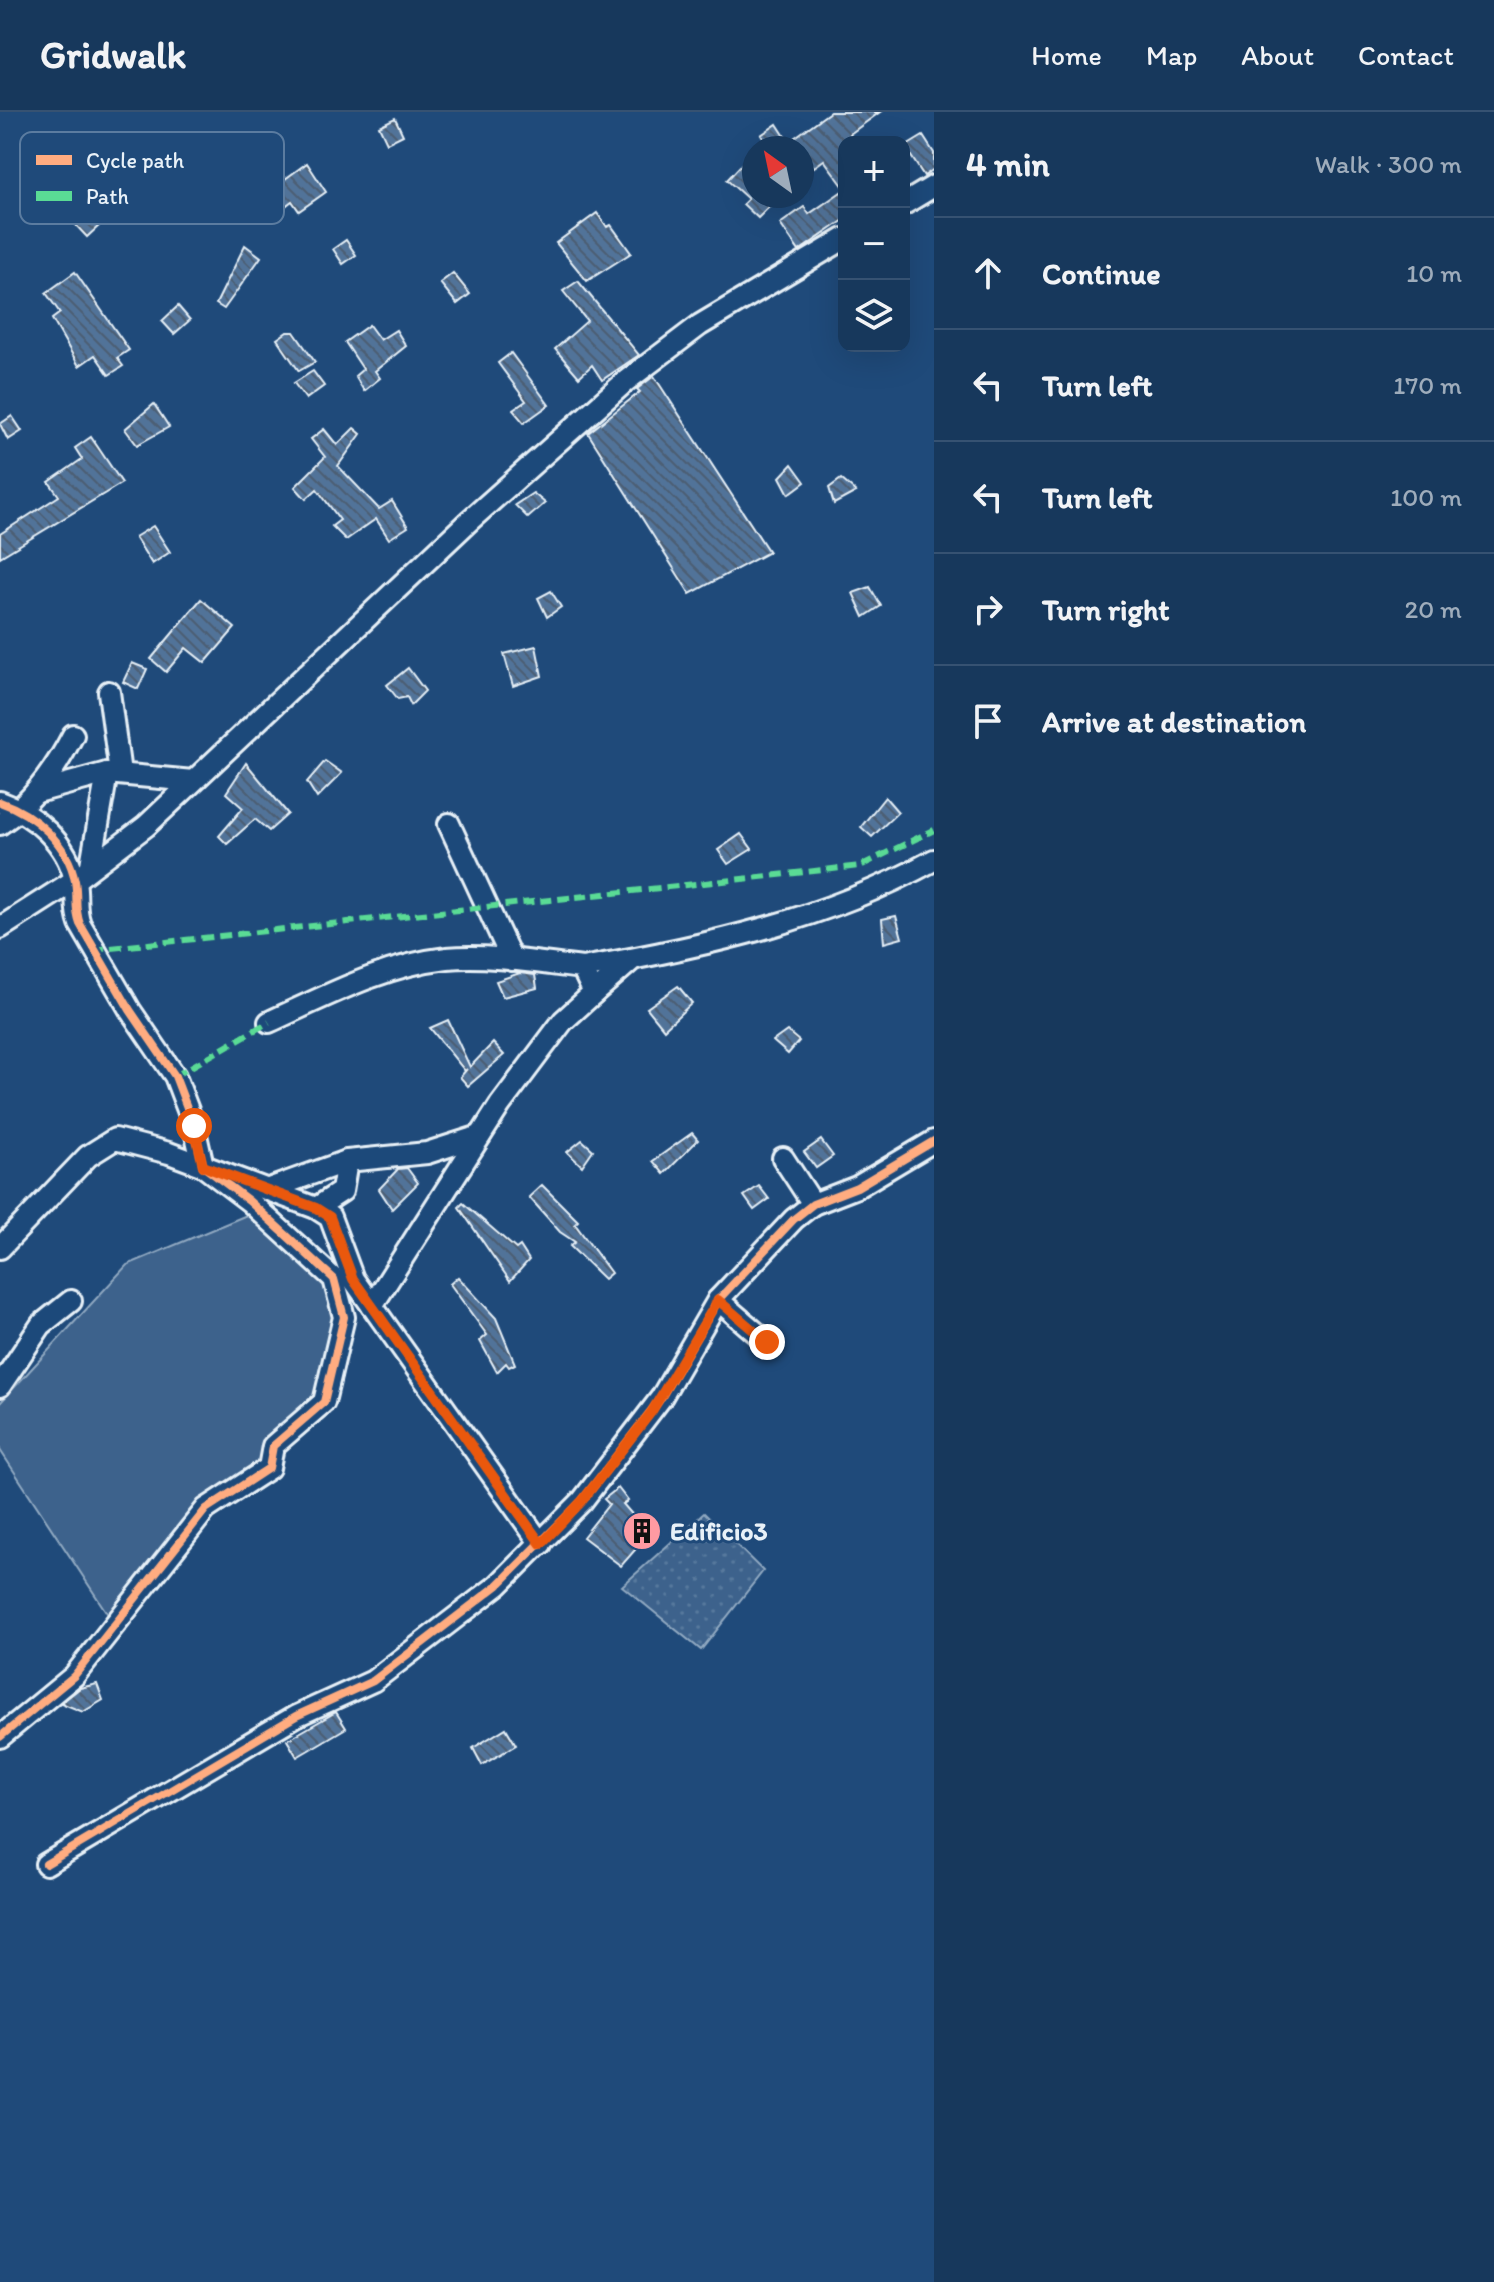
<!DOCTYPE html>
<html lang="en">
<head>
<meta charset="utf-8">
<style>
  :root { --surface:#17385c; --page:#244365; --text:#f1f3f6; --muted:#9eacbb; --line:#365272 }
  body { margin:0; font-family:Itim,sans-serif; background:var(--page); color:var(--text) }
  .controls { position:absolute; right:24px; top:24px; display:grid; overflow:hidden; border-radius:16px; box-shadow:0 8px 32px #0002 }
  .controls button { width:72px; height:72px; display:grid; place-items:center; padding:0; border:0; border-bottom:2px solid var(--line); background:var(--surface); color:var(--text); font:40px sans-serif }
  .compass { position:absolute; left:742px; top:24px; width:72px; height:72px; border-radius:50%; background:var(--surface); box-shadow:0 8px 32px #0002; rotate:327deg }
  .stop { position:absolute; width:24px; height:24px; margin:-18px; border:6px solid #ea580c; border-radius:50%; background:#fff }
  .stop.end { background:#ea580c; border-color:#fff; box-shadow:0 2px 8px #0008 }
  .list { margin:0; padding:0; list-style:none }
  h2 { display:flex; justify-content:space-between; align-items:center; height:104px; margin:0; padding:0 32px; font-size:34px }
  h2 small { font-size:26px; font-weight:400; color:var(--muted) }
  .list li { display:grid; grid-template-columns:52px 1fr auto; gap:24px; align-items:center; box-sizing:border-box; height:112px; padding:0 32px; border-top:2px solid var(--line) }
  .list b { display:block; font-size:30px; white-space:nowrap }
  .list em { font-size:26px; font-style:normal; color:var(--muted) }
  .icon { flex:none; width:44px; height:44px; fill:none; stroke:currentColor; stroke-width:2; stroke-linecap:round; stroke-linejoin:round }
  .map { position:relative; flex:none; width:934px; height:2170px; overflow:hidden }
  header { display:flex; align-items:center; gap:48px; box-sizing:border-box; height:112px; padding:0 40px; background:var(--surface); border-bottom:2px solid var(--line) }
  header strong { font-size:38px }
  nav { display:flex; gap:44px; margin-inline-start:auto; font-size:28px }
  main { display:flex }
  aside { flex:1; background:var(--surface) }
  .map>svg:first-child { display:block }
  .grass { fill:url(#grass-dots); stroke:#92aac2; stroke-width:2 }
  .park { fill:#3c628c; stroke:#92aac2; stroke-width:2 }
  .building { fill:url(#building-back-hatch); stroke:#e8f1f8; stroke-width:2 }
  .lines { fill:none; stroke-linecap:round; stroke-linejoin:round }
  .street-casing { stroke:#e8f1f8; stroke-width:26 }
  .street { stroke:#1f4a7a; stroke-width:20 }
  .quiet { stroke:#5adb95; stroke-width:6; stroke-dasharray:12 6; stroke-linecap:butt }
  .cycleway-casing { stroke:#1f4a7a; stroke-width:13 }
  .cycleway { stroke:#ffac80; stroke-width:8 }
  .route { stroke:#ea580c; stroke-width:10 }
  .labels { text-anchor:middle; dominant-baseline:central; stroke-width:6; stroke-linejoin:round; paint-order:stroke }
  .poi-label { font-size:26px; font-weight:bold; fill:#e8f1f8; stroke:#1f4a7a; text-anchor:start }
  .key { fill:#1f4a7a; stroke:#5b7ca0; stroke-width:2 }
  .key-label { font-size:22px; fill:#e8f1f8 }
</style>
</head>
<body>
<header>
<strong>Gridwalk</strong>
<nav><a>Home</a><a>Map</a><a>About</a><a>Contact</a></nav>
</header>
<main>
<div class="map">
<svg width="934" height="2170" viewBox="0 0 934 2170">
  <defs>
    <pattern id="grass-dots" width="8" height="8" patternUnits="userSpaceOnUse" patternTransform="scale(2)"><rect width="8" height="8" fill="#3c628c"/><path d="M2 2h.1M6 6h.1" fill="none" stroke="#58799d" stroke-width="1.8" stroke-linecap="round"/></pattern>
    <pattern id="building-back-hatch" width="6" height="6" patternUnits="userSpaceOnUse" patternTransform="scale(2)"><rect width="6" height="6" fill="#517399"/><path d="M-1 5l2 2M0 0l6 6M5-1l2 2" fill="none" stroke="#4c5e72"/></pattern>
  </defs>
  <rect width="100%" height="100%" fill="#1f4a7a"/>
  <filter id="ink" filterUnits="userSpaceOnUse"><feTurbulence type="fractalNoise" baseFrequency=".0125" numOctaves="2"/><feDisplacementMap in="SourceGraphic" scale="16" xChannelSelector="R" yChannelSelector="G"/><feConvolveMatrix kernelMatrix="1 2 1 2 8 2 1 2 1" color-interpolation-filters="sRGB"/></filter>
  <g filter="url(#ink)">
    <polygon class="grass" points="704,1401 763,1459 701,1538 622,1474"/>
    <polygon class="park" points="254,1100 324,1169 335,1204 316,1286 261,1351 203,1387 109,1504 0,1338 0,1291 127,1153"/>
    <g class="building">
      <polygon points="830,0 880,0 850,22 855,30 844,30 844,75 824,48 814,55 794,26"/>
      <polygon points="395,6 403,23 387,31 379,14"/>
      <polygon points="777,12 788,29 770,36 761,23"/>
      <polygon points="923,24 934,41 934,57 924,64 905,35"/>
      <polygon points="754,39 754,84 760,84 770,94 758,106 743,92 748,87 727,68"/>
      <polygon points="307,51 326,80 299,99 292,89 279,99 266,81"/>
      <polygon points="844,78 844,108 799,139 780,112 804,95 809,102"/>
      <polygon points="86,98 100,113 87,125 73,110"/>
      <polygon points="597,101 607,115 611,113 631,141 587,169 556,131"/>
      <polygon points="346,128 356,143 343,152 333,137"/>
      <polygon points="245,133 261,145 224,197 216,192"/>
      <polygon points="75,160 129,238 117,246 123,254 109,263 95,243 79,254 52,207 60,201 46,181"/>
      <polygon points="453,161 470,182 457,192 440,171"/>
      <polygon points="578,169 639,243 602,268 592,253 579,265 555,237 587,209 563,179"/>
      <polygon points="178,194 190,208 174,222 162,209"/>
      <polygon points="369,213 380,228 396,218 406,234 375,259 380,266 364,279 355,264 363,257 345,230"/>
      <polygon points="287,220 294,220 315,250 299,259 277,227"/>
      <polygon points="511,241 549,293 524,311 513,298 526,289 498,251"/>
      <polygon points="313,259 324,274 306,287 294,271"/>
      <polygon points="654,264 769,440 690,482 588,321 640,280 637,277"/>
      <polygon points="154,292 169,315 137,333 125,317"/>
      <polygon points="12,304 22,319 8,328 0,312"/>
      <polygon points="354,316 361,322 338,354 379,397 392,389 408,415 389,427 376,407 346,428 332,414 340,408 317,377 306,387 295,375 325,345 311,327 324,317 337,333"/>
      <polygon points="91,325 122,371 0,445 0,422 59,384 49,370 82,347 75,336"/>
      <polygon points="792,352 805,370 789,382 780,365"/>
      <polygon points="841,367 856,380 834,392 829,376"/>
      <polygon points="533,381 545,391 528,406 515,393"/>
      <polygon points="153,414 170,440 152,452 135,425"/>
      <polygon points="870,475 881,494 864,505 853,481"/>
      <polygon points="551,479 561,495 547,505 538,486"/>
      <polygon points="201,487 235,516 205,551 186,536 166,560 151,547"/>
      <polygon points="536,534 542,564 513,574 504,542"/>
      <polygon points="132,551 147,557 138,577 123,570"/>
      <polygon points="408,556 425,579 411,593 407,585 398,587 387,573"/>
      <polygon points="325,649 342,661 317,686 307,670"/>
      <polygon points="246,651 288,702 269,719 255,707 227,732 219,724 243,696 226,681"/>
      <polygon points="885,685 898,700 872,725 861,715"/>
      <polygon points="741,722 752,737 728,752 718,738"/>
      <polygon points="896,804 902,826 884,831 882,807"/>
      <polygon points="520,861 535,863 537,876 503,885 496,869"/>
      <polygon points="678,874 692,891 664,917 647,896"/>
      <polygon points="448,908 470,955 493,931 504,943 468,974 460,965 467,957 465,959 430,916"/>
      <polygon points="787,919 799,929 788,942 773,929"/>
      <polygon points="692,1021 698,1028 664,1062 653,1049"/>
      <polygon points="582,1028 593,1038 582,1054 567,1040"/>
      <polygon points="821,1028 833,1044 816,1056 804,1040"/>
      <polygon points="407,1056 418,1071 392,1097 379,1077 398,1057"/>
      <polygon points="542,1073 578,1109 575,1112 611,1161 604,1167 570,1134 575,1130 560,1120 529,1085"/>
      <polygon points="759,1074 769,1087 754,1098 744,1084"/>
      <polygon points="463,1091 516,1137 520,1134 529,1148 510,1169 459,1095"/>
      <polygon points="458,1165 496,1206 515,1252 509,1255 506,1251 497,1260 480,1229 487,1223 450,1172"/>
      <polygon points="618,1376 628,1389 623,1392 649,1422 621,1454 583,1425 609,1392 604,1387"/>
      <polygon points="97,1572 103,1588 83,1600 61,1591 80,1576"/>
      <polygon points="336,1600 346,1616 297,1645 287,1628"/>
      <polygon points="506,1616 516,1633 482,1653 473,1636"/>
    </g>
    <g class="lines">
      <g class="street-casing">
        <g id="street">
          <polyline points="904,92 934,74"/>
          <polyline points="109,580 120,661"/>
          <polyline points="37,680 107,661 193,669"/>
          <path d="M0,690c34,12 68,41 75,79 3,16 -1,27 5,43l50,86 45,66 19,50 9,40 46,35 85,78 10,38 -20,85 -51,44 -4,22 -63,41 -132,167 -74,61"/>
          <path d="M0,712c33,-22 55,-54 73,-89"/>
          <polyline points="449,712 512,848"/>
          <polyline points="91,753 107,661"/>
          <polyline points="0,816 75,768 146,714 469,409 626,269 700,213 844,127"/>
          <path d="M582,856c120,-21 244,-48 352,-108"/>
          <polyline points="594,881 633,847"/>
          <path d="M269,910c57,-26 115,-57 178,-64 45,-4 91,5 135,10l12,25 -31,28 -63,84 -128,201"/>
          <polyline points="783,1046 813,1092"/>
          <polyline points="347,1049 427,1041 480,1024"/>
          <polyline points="269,1077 347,1049 342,1079 316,1096"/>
          <polyline points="0,1136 88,1044 115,1027 169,1041 316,1096 330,1105 353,1167 541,1432"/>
          <polyline points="718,1188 767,1230"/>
          <polyline points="0,1274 41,1213 71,1189"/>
          <polyline points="46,1752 296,1604 373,1569 498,1473 582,1389 661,1286 718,1188 794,1107 813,1092 857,1075 934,1029"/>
        </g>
      </g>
      <use href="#street" class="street"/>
      <g class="quiet">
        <polyline points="93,838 860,754 934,718"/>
        <polyline points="175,964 269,910"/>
      </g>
      <g class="cycleway-casing">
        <g id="cycleway">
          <path d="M0,690c34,12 68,41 75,79 3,16 -1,27 5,43l50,86 45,66 19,50 9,40 46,35 85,78 10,38 -20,85 -51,44 -4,22 -63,41 -132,167 -74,61"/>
          <polyline points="46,1752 296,1604 373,1569 498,1473 582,1389 661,1286 718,1188 794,1107 813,1092 857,1075 934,1029"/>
        </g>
      </g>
      <use href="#cycleway" class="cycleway"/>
    </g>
  </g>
  <g class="lines" filter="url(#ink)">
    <polyline class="route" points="194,1014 203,1054 316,1096 330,1105 353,1167 541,1432 582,1389 652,1299 718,1188 767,1230"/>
  </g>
  <defs>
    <g id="building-disc" transform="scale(2)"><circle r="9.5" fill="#ff9aa2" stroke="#1f4a7a"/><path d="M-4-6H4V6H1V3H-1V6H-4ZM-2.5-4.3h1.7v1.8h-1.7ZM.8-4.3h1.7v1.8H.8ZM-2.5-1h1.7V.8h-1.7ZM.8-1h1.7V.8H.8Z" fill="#111"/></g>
  </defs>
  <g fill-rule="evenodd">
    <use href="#building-disc" x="642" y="1419"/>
  </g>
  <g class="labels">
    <g class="poi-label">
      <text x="670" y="1419">Edificio3</text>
    </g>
  </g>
  <rect x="20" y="20" width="264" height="92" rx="12" class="key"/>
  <rect x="36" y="43" width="36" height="10" fill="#ffac80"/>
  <rect x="36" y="79" width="36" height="10" fill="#5adb95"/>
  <g class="key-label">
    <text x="86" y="56">Cycle path</text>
    <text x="86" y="92">Path</text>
  </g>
</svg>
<div class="controls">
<button>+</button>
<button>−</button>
<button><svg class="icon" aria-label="layers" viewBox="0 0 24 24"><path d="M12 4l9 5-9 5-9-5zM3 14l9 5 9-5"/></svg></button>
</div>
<svg class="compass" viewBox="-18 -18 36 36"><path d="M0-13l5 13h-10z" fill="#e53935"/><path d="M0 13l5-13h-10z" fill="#9eacbb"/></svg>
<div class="stop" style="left:194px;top:1014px"></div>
<div class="stop end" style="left:767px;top:1230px"></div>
</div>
<aside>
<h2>4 min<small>Walk · 300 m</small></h2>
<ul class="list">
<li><svg class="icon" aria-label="ahead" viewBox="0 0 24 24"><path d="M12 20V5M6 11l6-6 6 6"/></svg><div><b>Continue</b></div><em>10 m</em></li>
<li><svg class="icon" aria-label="left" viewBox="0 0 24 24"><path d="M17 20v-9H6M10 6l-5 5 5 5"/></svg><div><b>Turn left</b></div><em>170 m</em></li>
<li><svg class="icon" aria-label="left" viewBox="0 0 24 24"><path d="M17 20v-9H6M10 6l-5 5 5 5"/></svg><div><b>Turn left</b></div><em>100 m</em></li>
<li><svg class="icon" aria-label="right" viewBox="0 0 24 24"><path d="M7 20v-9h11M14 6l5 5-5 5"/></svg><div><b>Turn right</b></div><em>20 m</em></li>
<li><svg class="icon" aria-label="arrive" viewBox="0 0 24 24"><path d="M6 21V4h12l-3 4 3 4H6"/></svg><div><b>Arrive at destination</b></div></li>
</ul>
</aside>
</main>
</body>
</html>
